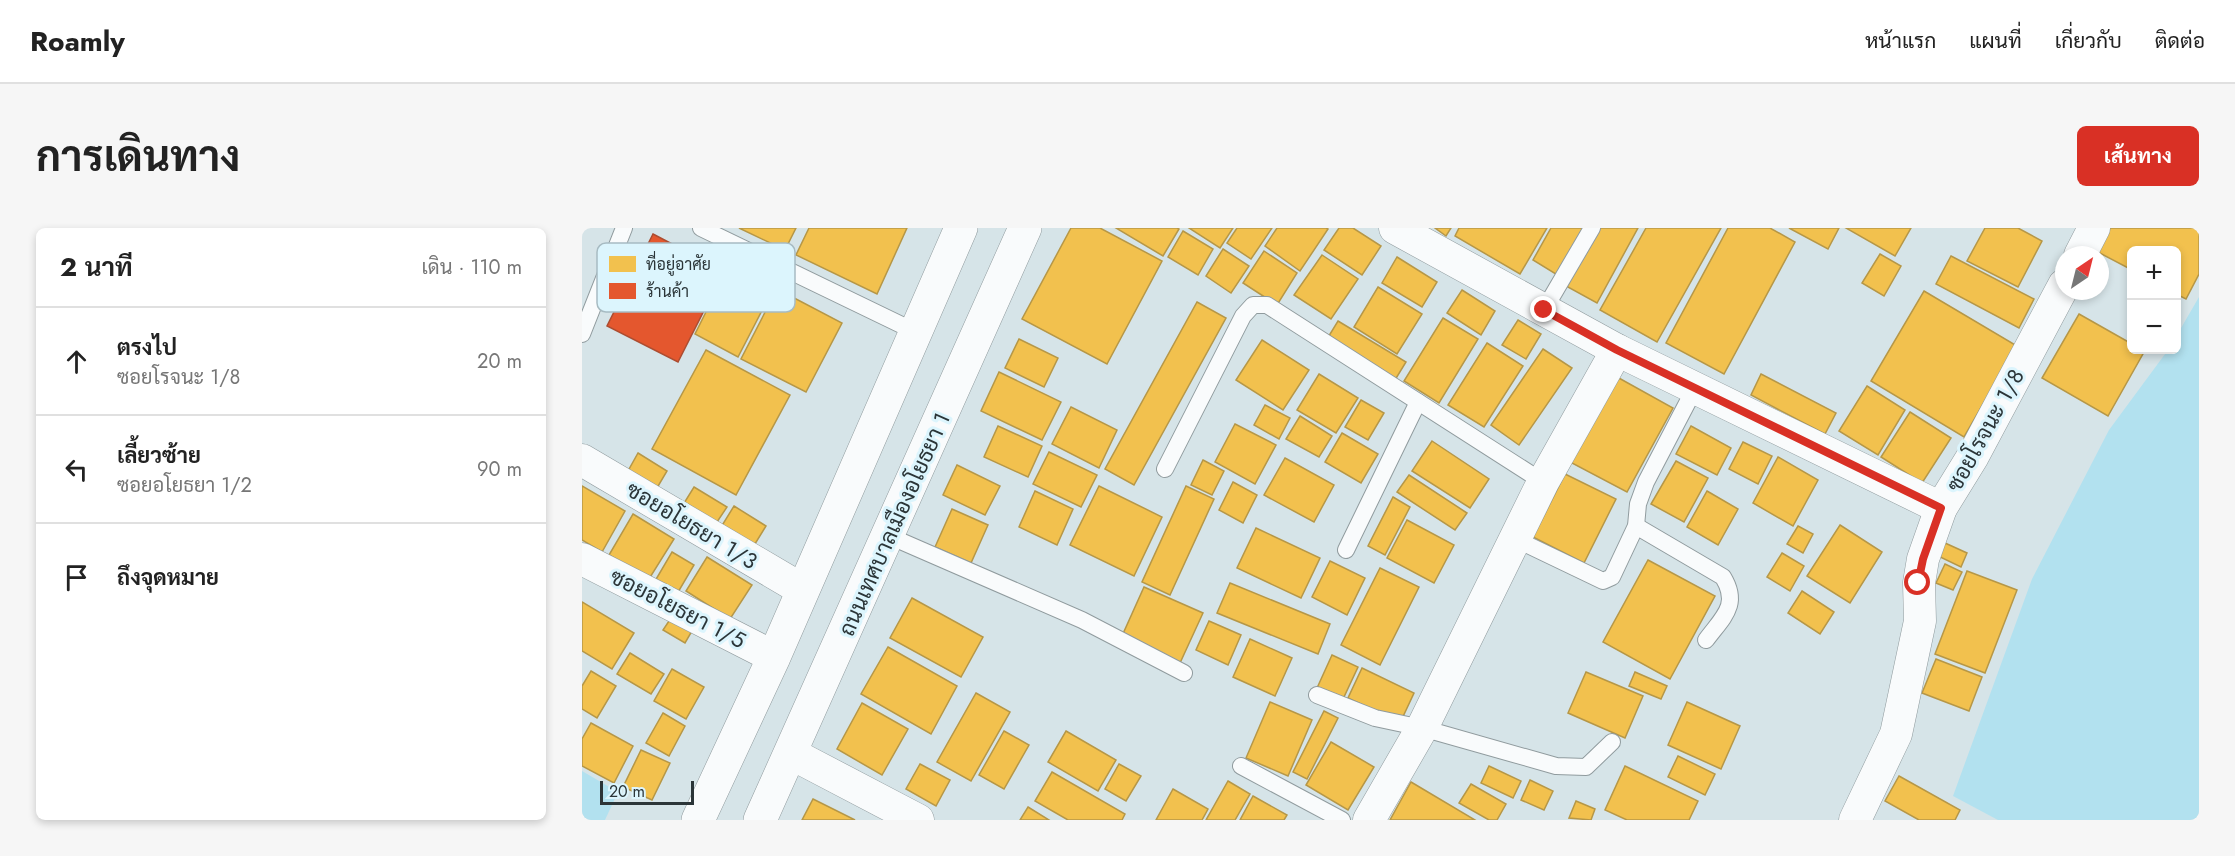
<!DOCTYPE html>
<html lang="th">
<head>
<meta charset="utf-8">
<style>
  :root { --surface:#fff; --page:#f6f6f6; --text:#222; --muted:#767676; --line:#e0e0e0; --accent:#d93025 }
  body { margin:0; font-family:Jost,Sarabun,sans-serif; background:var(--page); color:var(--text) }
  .controls { position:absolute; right:18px; top:18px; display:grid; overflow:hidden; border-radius:9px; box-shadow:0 3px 9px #0003 }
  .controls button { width:54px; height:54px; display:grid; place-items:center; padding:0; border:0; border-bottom:2px solid var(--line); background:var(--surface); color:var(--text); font:30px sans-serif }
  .compass { position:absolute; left:1473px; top:18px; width:54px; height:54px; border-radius:50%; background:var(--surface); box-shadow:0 3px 9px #0003; rotate:35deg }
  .scale { position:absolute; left:18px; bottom:15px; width:94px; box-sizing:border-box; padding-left:6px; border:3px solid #2b3538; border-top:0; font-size:16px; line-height:21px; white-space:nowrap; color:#2b3538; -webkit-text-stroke:4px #dcf5fd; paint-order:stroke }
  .stop { position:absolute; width:18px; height:18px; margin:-14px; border:4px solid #d93025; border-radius:50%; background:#fff }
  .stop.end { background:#d93025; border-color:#fff; box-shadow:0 2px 6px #0008 }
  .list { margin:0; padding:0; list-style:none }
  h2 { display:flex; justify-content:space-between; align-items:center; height:78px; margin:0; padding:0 24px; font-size:26px }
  h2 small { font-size:20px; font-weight:400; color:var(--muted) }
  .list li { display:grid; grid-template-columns:39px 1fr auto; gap:18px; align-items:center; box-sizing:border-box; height:108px; padding:0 24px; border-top:2px solid var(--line) }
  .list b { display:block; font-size:22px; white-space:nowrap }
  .list p { margin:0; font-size:20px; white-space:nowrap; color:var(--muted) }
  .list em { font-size:20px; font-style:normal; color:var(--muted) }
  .icon { flex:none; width:33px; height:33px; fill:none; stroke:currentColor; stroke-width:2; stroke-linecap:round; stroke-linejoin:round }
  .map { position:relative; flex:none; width:1617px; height:592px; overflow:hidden; border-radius:9px }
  header { display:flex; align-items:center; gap:36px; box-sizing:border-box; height:84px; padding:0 30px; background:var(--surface); border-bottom:2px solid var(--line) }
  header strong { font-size:28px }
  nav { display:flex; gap:33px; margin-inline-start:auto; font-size:21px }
  .intro { display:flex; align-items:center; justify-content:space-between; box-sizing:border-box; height:144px; padding:0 36px }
  h1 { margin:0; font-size:42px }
  .button { padding:15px 27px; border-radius:9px; background:var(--accent); color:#fff; font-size:21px; font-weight:700 }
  main { display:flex; gap:36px; padding:0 36px }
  aside { flex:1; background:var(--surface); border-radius:9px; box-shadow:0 3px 9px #0003 }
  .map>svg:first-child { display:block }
  .green { fill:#b2e1ef }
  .homes { fill:#f2c14e; stroke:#b69747; stroke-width:1.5 }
  .shops { fill:#e4572e; stroke:#ac4d31; stroke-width:1.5 }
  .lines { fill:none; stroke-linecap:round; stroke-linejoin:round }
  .service-casing { stroke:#909b9e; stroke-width:18 }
  .minor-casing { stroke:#909b9e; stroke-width:33 }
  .secondary-casing { stroke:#909b9e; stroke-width:34 }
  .service { stroke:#f9fbfc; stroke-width:16 }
  .minor { stroke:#f9fbfc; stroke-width:32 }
  .secondary { stroke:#f9fbfc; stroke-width:33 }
  .route { stroke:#d93025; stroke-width:8 }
  .labels { text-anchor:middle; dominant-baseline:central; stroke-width:6; stroke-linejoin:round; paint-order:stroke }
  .street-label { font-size:22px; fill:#2b3538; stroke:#dcf5fd }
  .key { fill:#dcf5fd; stroke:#a7bbc2; stroke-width:1.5 }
  .key-label { font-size:16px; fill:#2b3538 }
</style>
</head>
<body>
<header>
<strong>Roamly</strong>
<nav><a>หน้าแรก</a><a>แผนที่</a><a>เกี่ยวกับ</a><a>ติดต่อ</a></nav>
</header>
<div class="intro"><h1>การเดินทาง</h1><a class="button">เส้นทาง</a></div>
<main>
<aside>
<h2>2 นาที<small>เดิน · 110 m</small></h2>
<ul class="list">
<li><svg class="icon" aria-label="ahead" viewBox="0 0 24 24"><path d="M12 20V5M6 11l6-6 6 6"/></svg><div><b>ตรงไป</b><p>ซอยโรจนะ 1/8</p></div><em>20 m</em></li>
<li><svg class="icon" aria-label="left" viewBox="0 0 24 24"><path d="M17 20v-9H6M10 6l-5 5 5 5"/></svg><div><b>เลี้ยวซ้าย</b><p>ซอยอโยธยา 1/2</p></div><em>90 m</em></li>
<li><svg class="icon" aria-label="arrive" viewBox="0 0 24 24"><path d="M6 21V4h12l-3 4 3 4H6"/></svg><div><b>ถึงจุดหมาย</b></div></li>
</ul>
</aside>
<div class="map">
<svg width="1617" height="592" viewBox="0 0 1617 592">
  <rect width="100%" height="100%" fill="#d6e4e8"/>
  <g class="green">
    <polygon points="1617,69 1617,592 1416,592 1371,568 1450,351 1527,202 1586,122 1594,122 1595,107"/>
    <polygon points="0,543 36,564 23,592 0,592"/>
  </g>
  <g class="homes">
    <polygon points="157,0 214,0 203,22"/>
    <polygon points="227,0 325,0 295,66 214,27"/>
    <polygon points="489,0 518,0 580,33 525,136 440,91"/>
    <polygon points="534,0 595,0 597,1 581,28"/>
    <polygon points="607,0 651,0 638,20"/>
    <polygon points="655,0 690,0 669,31 645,15"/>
    <polygon points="695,0 744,0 746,1 718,43 683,18"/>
    <polygon points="757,0 771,0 799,18 780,47 742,22"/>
    <polygon points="853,0 869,0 864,8"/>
    <polygon points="877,0 965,0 938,46 873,8"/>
    <polygon points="969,0 1005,0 977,48 951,32"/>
    <polygon points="1016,0 1056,0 1015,75 984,58"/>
    <polygon points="1064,0 1139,0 1075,114 1018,82"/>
    <polygon points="1146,0 1188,0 1213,14 1142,146 1084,115"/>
    <polygon points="1207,0 1257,0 1246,21"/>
    <polygon points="1264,0 1329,0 1313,28"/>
    <polygon points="1403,0 1436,0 1460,13 1436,59 1385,33"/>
    <polygon points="1524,0 1617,0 1617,46 1604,71 1594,66 1594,22 1550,22 1550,42 1512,22"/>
    <polygon points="601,3 631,21 616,47 586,29"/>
    <polygon points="641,21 667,38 649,65 624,48"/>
    <polygon points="682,23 715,45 695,77 661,55"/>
    <polygon points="1298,26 1319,38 1302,68 1280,55"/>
    <polygon points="740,27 776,51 749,91 712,67"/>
    <polygon points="1369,28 1452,71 1437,100 1354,56"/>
    <polygon points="815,29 855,54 840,79 800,55"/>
    <polygon points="142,48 186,71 156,129 113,106"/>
    <polygon points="796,59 840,86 815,126 772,99"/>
    <polygon points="195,61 260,95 224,164 159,131"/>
    <polygon points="880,62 913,83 899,107 865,85"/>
    <polygon points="1342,63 1435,118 1382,209 1289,153"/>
    <polygon points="615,74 644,90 552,257 523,241"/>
    <polygon points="1497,86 1550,116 1550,122 1562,124 1526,188 1460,150"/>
    <polygon points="861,90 896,111 857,175 822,153"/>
    <polygon points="936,92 959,106 944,131 920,117"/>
    <polygon points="756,93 824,134 813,152 745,111"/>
    <polygon points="437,111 476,130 462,159 423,140"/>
    <polygon points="680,112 727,142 701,182 654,152"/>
    <polygon points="905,115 941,138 902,199 866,177"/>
    <polygon points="961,121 990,140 937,217 909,197"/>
    <polygon points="124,122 208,167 154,267 70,221"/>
    <polygon points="417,144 479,174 460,212 399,183"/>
    <polygon points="737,146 776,170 754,205 715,182"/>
    <polygon points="1179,146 1254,185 1243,206 1169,167"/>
    <polygon points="1035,149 1091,180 1045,264 988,234"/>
    <polygon points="1285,158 1323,182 1296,227 1257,203"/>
    <polygon points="779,172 802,185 786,212 763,199"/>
    <polygon points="683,177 708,190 697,211 672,197"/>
    <polygon points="489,179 535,202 517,240 470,216"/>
    <polygon points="1328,184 1369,210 1340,255 1299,229"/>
    <polygon points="718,188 750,208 737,229 704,211"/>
    <polygon points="653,196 694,217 673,256 633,234"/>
    <polygon points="416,198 460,218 446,249 402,229"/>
    <polygon points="1109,198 1149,220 1135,247 1094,226"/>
    <polygon points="760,205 796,226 779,255 743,234"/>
    <polygon points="850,213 907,251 888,280 830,243"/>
    <polygon points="1161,214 1190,228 1176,256 1147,241"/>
    <polygon points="467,224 515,247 499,279 451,256"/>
    <polygon points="56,225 85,243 75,260 46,243"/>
    <polygon points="1196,229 1236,252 1211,298 1171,275"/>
    <polygon points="703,230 752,257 732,294 682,267"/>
    <polygon points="621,232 642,243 630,267 609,257"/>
    <polygon points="1094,233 1126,250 1102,294 1069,276"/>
    <polygon points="375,237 418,258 403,287 361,267"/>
    <polygon points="983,246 1034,271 1002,335 951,309"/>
    <polygon points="827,247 885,285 873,302 815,264"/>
    <polygon points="651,254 675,267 661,295 637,282"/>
    <polygon points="0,258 43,283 20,324 0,312"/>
    <polygon points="517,258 580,289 552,348 488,317"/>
    <polygon points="604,258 632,271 588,367 560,354"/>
    <polygon points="112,259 145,279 131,300 99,280"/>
    <polygon points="453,263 491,281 475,317 437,299"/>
    <polygon points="1125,263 1156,281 1136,317 1105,299"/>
    <polygon points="811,269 828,279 803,327 786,318"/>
    <polygon points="152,278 184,298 168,324 136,304"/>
    <polygon points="370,281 406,297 389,335 353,319"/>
    <polygon points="51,286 92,311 67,351 27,327"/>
    <polygon points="825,292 872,317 852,355 805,330"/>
    <polygon points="1258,297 1300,324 1268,375 1225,348"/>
    <polygon points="1216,298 1231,306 1221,325 1205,316"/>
    <polygon points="674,300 738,330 719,370 655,340"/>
    <polygon points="1363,315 1385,325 1379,339 1356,328"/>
    <polygon points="90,324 112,337 95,366 73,353"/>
    <polygon points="1200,325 1222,338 1208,363 1185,349"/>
    <polygon points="125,329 170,357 148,391 104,363"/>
    <polygon points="1066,332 1133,368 1088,451 1021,414"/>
    <polygon points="748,333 783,350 765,387 730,369"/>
    <polygon points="1363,336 1380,344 1371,362 1354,355"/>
    <polygon points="798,340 837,359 798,437 759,417"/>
    <polygon points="1385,343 1435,362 1403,445 1353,426"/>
    <polygon points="648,355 748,396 736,426 635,385"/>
    <polygon points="562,359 621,385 598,435 540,408"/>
    <polygon points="1220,363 1252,384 1238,406 1206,385"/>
    <polygon points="330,370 401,409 379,449 308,410"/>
    <polygon points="0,374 52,405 30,441 0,423"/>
    <polygon points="89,390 110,403 103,415 81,402"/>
    <polygon points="627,393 659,407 646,437 614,422"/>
    <polygon points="668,411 710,430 693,468 651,449"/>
    <polygon points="306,419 375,458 349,506 279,466"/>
    <polygon points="48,425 82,446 69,466 35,446"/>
    <polygon points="750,427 776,439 761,471 735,460"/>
    <polygon points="1354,431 1400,449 1387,483 1340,465"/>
    <polygon points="780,440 832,465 818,495 766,470"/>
    <polygon points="90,441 122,459 104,491 72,473"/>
    <polygon points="9,443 34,458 15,490 0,481 0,458"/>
    <polygon points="1004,444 1061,468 1043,510 986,485"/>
    <polygon points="1053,444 1085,458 1079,471 1047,458"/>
    <polygon points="394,465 428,484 389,553 355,534"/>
    <polygon points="688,474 730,492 706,548 664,530"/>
    <polygon points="1105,474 1158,498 1139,541 1086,517"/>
    <polygon points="280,475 326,501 300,547 255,521"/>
    <polygon points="742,483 756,490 725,551 711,544"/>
    <polygon points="81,485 103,498 87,528 64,515"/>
    <polygon points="9,495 51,518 32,555 0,538 0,511"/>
    <polygon points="422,503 447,517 422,561 397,547"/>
    <polygon points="484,503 534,532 516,563 466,534"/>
    <polygon points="749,514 792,539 766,582 724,557"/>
    <polygon points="59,522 88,535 70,572 41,559"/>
    <polygon points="1096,528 1133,546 1123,567 1086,549"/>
    <polygon points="338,536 368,552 354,578 324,561"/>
    <polygon points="537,536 559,548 544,573 523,561"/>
    <polygon points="907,538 939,553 931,570 899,555"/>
    <polygon points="1043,538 1116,573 1107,592 1045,592 1023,582"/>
    <polygon points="470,544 543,586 540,592 486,592 453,573"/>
    <polygon points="1317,548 1378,582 1373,592 1337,592 1303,573"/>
    <polygon points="948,552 971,563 962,582 939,572"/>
    <polygon points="646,553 668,566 653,592 624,592"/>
    <polygon points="829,554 893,592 808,592"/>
    <polygon points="889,556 924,576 915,592 907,592 877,575"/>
    <polygon points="591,561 626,581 620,592 574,592"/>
    <polygon points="671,568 705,587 702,592 658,592"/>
    <polygon points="231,571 273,592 220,592"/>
    <polygon points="994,573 1013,581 1009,592 987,590"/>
    <polygon points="446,579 467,592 438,592"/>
  </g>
  <polygon class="shops" points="71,6 142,43 96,134 25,98"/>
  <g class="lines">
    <g class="service-casing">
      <g id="service">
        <polyline points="119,0 334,104"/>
        <polyline points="962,82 1010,0"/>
        <polyline points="0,106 42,0"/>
        <polyline points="583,241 661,88 671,77 685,77 961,254"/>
        <path d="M1054,298l87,51c17,28 0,40 -17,63"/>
        <polyline points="307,308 500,392 602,445"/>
        <polyline points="948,318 1021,353 1030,349 1054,298 1056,276 1064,254 1113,160"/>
        <polyline points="764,322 836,174"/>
        <polyline points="735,467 793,490 840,500 974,538 1004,539 1030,514"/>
        <polyline points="659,538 760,592"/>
      </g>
    </g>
    <g class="minor-casing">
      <g id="minor">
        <polyline points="813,0 1035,122 1359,280"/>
        <polyline points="1498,27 1512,0"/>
        <polyline points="0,232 221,362"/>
        <polyline points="0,331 192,429"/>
        <polyline points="210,526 336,592"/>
        <polyline points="787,592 840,500 961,254 1035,122"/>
        <polyline points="1273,592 1314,506 1338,393 1337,355 1341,331 1359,280 1391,228 1482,57"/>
      </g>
    </g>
    <g class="secondary-casing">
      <g id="secondary">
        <polyline points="116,592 192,429 379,0"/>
        <polyline points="178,592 443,0"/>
      </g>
    </g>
    <use href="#service" class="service"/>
    <use href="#minor" class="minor"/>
    <use href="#secondary" class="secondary"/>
  </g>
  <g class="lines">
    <polyline class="route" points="962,82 1035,122 1359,280 1341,331 1336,355"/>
  </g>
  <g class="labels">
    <g class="street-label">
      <text transform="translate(1403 202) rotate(-61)">ซอยโรจนะ 1/8</text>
      <text transform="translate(312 296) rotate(-66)">ถนนเทศบาลเมืองอโยธยา 1</text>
      <text transform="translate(110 297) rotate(31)">ซอยอโยธยา 1/3</text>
      <text transform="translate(96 380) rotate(27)">ซอยอโยธยา 1/5</text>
    </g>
  </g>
  <rect x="15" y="15" width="198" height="69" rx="9" class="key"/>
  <rect x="27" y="28" width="27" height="16" fill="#f2c14e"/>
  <rect x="27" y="55" width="27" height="16" fill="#e4572e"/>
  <g class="key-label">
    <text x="64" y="42">ที่อยู่อาศัย</text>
    <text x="64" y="69">ร้านค้า</text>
  </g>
</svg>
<div class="controls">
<button>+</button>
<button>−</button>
</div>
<svg class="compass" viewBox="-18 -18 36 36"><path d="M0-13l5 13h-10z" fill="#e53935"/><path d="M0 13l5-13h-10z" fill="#767676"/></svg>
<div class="scale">20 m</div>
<div class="stop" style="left:1336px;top:355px"></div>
<div class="stop end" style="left:962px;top:82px"></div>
</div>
</main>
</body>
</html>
